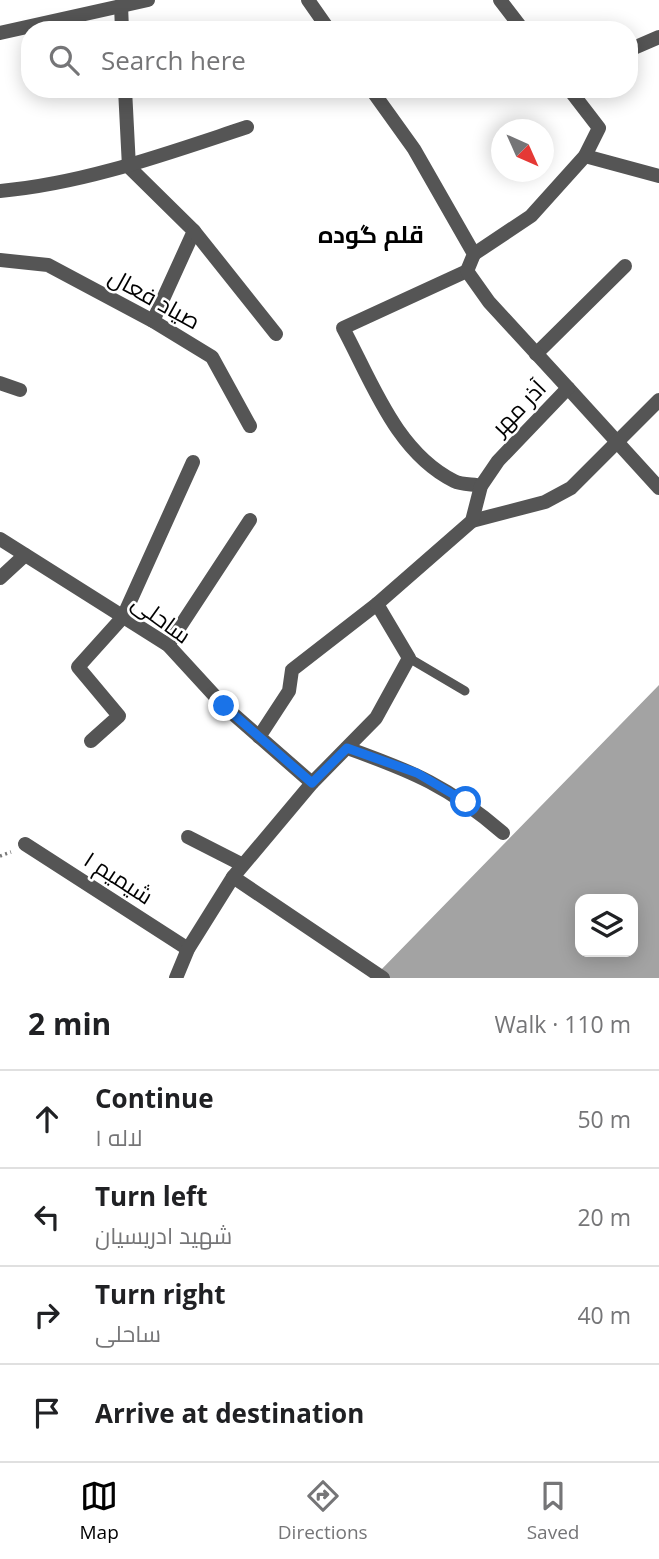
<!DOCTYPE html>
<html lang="en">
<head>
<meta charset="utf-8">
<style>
  :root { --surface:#fff; --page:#f2f2f2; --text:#202124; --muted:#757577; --line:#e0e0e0; --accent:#000 }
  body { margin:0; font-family:"Open Sans",Cairo,sans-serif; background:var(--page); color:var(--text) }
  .controls { position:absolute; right:21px; bottom:21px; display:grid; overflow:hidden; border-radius:14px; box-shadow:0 4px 18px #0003 }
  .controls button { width:63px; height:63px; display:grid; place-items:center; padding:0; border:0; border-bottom:2px solid var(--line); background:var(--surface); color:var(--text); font:35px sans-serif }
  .compass { position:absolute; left:491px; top:119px; width:63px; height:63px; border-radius:50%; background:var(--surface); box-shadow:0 4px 18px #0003; rotate:135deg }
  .stop { position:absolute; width:21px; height:21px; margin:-16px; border:5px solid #1a73e8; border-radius:50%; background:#fff }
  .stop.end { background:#1a73e8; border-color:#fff; box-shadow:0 2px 7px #0008 }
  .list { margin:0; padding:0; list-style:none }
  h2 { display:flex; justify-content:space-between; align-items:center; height:91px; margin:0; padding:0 28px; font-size:30px }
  h2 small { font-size:23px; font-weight:400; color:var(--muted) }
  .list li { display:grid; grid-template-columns:46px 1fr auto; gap:21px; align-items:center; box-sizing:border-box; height:98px; padding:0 28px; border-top:2px solid var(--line) }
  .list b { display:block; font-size:26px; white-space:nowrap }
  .list p { margin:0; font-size:23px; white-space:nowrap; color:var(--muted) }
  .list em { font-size:23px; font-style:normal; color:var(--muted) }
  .icon { flex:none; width:38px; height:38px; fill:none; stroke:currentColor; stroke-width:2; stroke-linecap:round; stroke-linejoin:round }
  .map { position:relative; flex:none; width:659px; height:978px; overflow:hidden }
  .search { position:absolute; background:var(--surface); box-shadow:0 4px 18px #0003; left:21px; right:21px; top:21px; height:77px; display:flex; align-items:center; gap:18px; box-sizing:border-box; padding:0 24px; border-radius:28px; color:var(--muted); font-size:26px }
  .sheet { height:483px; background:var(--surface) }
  nav { display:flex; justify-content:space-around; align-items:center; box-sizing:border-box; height:98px; border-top:2px solid var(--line); background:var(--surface); font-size:19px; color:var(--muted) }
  nav a { display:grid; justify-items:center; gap:4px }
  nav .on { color:var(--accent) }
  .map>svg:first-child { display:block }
  .water { fill:#a3a3a3; fill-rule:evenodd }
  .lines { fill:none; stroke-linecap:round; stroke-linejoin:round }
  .path { stroke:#777; stroke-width:3.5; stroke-dasharray:2 3.5; stroke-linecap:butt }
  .service { stroke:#555; stroke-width:9 }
  .minor { stroke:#555; stroke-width:14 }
  .tertiary { stroke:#555; stroke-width:14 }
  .route { stroke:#1a73e8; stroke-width:9 }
  .labels { text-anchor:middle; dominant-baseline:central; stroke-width:5; stroke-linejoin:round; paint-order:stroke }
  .street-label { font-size:23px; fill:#000; stroke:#fff }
  .neighbourhood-label { font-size:24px; font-weight:bold; fill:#000; stroke:#fff }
</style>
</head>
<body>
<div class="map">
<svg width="659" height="978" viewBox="0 0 659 978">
  <rect width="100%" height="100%" fill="#fff"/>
  <path class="water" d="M659,685v293h-285l3,-4zM580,899h53v53h-53z"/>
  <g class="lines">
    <polyline class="path" points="0,856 11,852"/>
    <polyline class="service" points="409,658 465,691"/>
    <g class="minor">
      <polyline points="500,0 523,30"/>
      <polyline points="121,5 122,30"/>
      <polyline points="0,33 148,0"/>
      <polyline points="629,50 659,37"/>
      <polyline points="125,89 129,167 194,231 153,321"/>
      <polyline points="585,156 659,176"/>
      <path d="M0,191c86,-8 165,-37 247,-64"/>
      <polyline points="194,231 276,334"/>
      <polyline points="474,254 531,216 585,156 599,128 569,89"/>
      <polyline points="0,260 48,265 153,321 212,357 250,426"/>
      <path d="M467,271l-124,57c29,54 53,124 111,153 8,4 19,3 27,5"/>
      <polyline points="536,354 625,266"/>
      <polyline points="0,383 20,390"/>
      <polyline points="568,388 659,488"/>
      <polyline points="472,521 545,502 571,488 659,400"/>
      <polyline points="0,539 168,645 224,706 312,783"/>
      <polyline points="0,578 25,555"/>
      <polyline points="168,645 250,520"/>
      <polyline points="259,737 289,691 292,670 377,604"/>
      <polyline points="91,741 119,716 78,667 123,617 193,462"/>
      <path d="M347,748c65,23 103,39 156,85"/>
      <polyline points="188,837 241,864"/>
      <polyline points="25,844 188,949"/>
      <polyline points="176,978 188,949 233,877"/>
    </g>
    <g class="tertiary">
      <polyline points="308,0 329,30"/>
      <polyline points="371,89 414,149 474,254 467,271 489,302 568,388 498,461 481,486 472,521 377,604 409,658 376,718 312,783 233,877 383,978"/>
    </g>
  </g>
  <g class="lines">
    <polyline class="route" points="224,706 312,783 347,748 417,773 466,802"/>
  </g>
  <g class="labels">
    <g class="street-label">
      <text transform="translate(155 298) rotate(29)">صیاد فعال</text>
      <text transform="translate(518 407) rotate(-46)">آذر مهر</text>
      <text transform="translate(162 618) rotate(36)">ساحلی</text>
      <text transform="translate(119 877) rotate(33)">شیمیم ۱</text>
    </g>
    <g class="neighbourhood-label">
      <text x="371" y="233">قلم گوده</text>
    </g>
  </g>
</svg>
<div class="controls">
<button><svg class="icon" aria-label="layers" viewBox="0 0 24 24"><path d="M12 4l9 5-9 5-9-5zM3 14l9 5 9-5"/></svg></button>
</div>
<svg class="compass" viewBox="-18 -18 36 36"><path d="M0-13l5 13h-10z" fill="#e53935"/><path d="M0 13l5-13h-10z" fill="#757577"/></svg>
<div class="stop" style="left:466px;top:802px"></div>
<div class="stop end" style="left:224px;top:706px"></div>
<div class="search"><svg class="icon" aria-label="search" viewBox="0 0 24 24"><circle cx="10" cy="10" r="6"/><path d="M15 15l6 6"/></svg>Search here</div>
</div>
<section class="sheet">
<h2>2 min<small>Walk · 110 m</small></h2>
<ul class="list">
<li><svg class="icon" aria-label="ahead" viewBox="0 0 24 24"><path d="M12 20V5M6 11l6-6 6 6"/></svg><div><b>Continue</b><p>لاله ۱</p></div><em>50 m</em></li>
<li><svg class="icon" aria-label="left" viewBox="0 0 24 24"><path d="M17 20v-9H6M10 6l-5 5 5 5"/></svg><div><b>Turn left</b><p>شهید ادریسیان</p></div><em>20 m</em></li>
<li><svg class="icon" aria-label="right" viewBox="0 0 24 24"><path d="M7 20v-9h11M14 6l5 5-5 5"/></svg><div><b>Turn right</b><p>ساحلی</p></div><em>40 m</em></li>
<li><svg class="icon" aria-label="arrive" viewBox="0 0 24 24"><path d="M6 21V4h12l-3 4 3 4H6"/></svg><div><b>Arrive at destination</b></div></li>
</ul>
</section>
<nav>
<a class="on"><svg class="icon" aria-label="map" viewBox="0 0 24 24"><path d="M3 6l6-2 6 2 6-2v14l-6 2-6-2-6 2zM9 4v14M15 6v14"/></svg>Map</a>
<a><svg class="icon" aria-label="directions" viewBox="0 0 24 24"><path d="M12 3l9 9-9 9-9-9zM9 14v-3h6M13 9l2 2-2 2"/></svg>Directions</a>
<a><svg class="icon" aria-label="saved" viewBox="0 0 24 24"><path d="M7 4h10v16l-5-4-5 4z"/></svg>Saved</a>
</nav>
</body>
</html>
